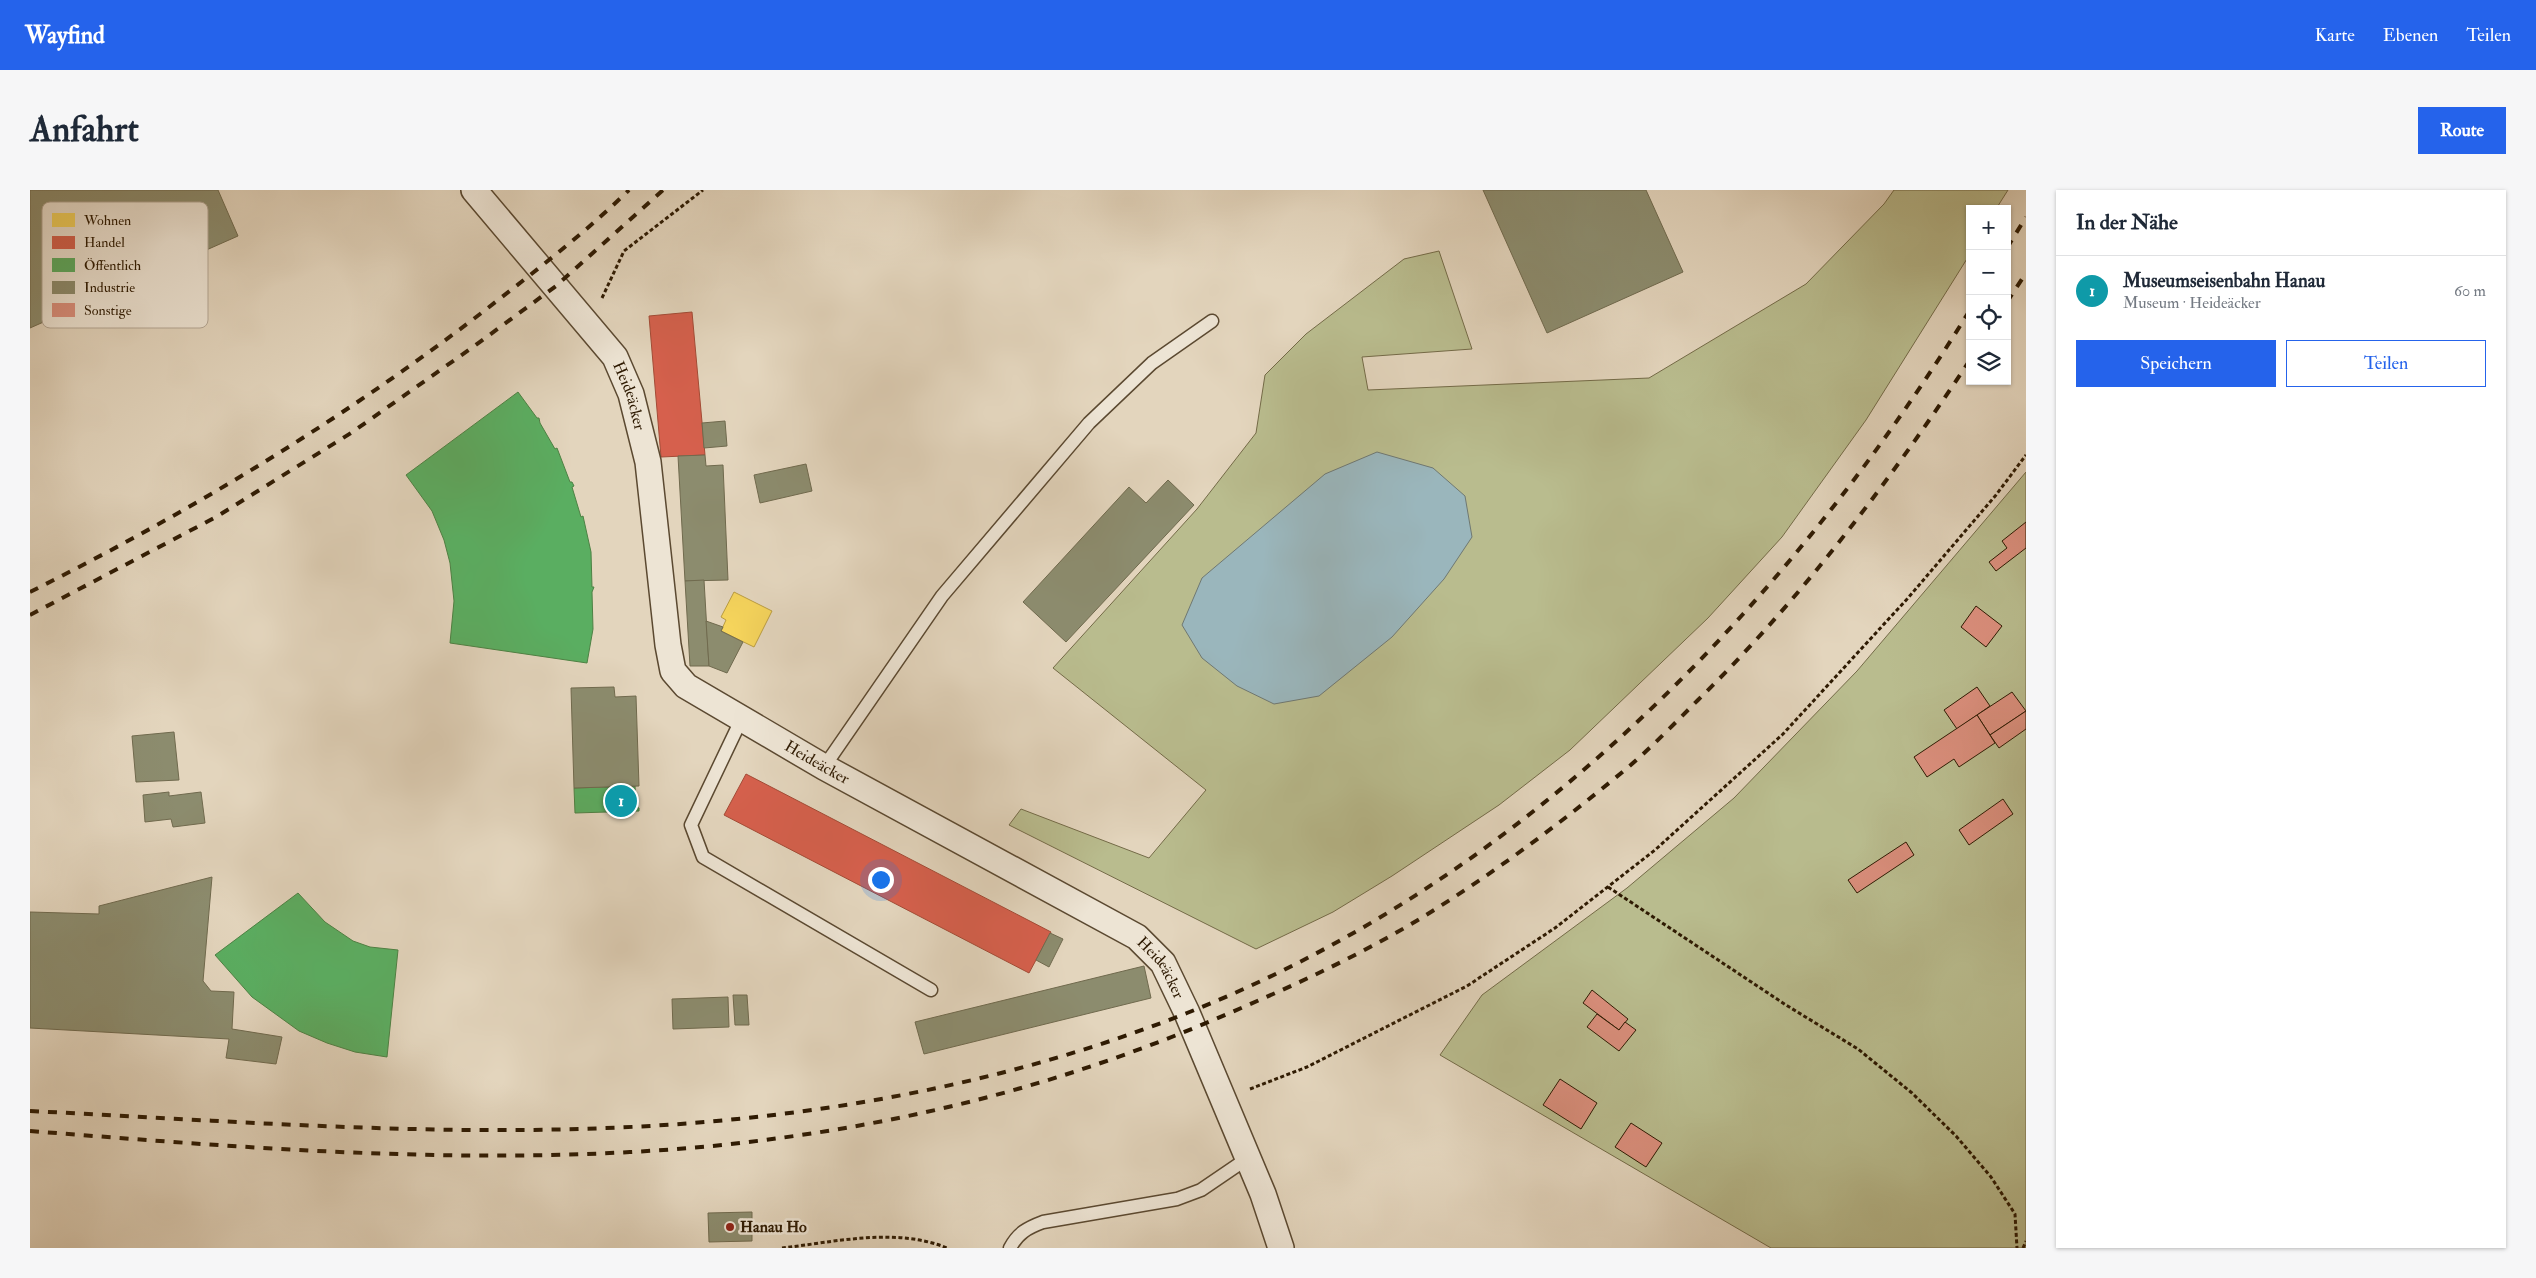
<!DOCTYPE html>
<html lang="de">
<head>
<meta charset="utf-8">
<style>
  :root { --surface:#fff; --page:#f6f6f7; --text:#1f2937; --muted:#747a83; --line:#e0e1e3; --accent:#2563eb }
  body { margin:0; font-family:"IM FELL Double Pica",serif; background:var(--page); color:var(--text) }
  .controls { position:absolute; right:15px; top:15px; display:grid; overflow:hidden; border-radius:0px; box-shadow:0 1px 4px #0004 }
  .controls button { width:45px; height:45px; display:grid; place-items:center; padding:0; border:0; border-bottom:1px solid var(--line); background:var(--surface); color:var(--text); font:25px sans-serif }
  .you { position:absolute; left:850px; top:689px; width:18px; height:18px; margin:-12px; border:4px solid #fff; border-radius:50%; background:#1a73e8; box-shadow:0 0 0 8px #1a73e833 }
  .badge { display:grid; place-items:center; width:32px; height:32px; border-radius:50%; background:var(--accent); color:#fff; font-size:16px; font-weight:700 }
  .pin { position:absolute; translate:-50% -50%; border:2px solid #fff; box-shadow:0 1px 5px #0006 }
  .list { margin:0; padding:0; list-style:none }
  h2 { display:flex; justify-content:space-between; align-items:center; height:65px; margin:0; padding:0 20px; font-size:21px }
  h2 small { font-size:16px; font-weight:400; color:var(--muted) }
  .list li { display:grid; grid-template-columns:32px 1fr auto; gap:15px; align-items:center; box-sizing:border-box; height:70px; padding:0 20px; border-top:1px solid var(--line) }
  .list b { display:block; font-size:19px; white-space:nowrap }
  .list p { margin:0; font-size:16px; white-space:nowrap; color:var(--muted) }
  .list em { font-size:16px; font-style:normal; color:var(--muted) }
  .actions { display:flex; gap:10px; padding:15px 20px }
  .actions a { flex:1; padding:11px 0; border:1px solid var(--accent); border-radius:0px; text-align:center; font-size:18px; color:var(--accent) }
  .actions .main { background:var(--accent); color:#fff }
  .icon { flex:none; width:28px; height:28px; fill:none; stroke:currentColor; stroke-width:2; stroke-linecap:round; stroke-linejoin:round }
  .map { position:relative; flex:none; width:1996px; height:1058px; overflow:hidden; border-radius:0px }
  header { display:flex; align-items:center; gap:30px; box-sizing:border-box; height:70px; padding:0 25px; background:var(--accent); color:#fff }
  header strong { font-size:24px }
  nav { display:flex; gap:28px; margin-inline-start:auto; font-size:18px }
  .intro { display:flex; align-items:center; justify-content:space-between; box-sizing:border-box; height:120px; padding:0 30px }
  h1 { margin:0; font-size:35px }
  .button { padding:12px 22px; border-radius:0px; background:var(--accent); color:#fff; font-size:18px; font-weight:700 }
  main { display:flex; gap:30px; padding:0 30px }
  aside { flex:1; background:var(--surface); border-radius:0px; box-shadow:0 1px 4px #0004 }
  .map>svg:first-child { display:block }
  .green { fill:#b9bc8e; stroke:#746b48 }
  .water { fill:#9ab6bc; stroke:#6f7872 }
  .homes { fill:#f6d55c; stroke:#ba9d41 }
  .shops { fill:#d6604d; stroke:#a44b36 }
  .public { fill:#5aae61; stroke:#4d8244 }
  .industry { fill:#8c8c6e; stroke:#706a4e }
  .building { fill:#db8f7d; stroke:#2e1a02 }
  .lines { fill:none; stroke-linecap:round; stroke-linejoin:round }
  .lane-casing { stroke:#5b4931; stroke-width:15 }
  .street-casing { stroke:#5b4931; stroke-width:28 }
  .path { stroke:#2e1a02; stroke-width:3; stroke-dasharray:4 2.5; stroke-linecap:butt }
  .lane { stroke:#ede4d4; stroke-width:12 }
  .street { stroke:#ede4d4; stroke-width:25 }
  .rail { stroke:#2e1a02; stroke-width:4; stroke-dasharray:9 9; stroke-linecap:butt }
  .poi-dot { fill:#8f2418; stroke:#ede4d4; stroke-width:2 }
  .labels { text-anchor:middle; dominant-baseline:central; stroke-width:5; stroke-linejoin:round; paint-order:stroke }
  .street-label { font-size:16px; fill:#2e1a02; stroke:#ede4d4 }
  .poi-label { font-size:16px; font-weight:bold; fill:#2e1a02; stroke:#ede4d4; text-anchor:start }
  .key { fill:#ede4d4; stroke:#b4a795; stroke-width:1 }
  .key-label { font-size:14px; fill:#2e1a02 }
</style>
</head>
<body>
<header>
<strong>Wayfind</strong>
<nav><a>Karte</a><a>Ebenen</a><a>Teilen</a></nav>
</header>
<div class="intro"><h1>Anfahrt</h1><a class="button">Route</a></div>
<main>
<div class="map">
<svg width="1996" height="1058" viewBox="0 0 1996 1058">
  <rect width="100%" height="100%" fill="#e3d5bd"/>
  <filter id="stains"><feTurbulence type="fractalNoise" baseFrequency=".004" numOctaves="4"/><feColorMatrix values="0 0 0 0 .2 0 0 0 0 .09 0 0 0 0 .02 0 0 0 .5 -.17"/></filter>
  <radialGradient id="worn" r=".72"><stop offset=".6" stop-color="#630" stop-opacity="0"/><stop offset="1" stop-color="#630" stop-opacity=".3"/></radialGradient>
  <g class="green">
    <polygon points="1864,0 1978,0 1966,19 1940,19 1940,64 1836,230 1752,347 1678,428 1540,560 1469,615 1362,686 1303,722 1226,759 979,635 991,619 1119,668 1176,600 1023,478 1167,319 1226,243 1235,185 1276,144 1374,69 1409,61 1442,159 1332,167 1338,200 1619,188 1776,94 1854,14"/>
    <polygon points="1996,282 1996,1058 1741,1058 1410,865 1452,805 1597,698 1704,608 1827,481"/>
  </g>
  <polygon class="water" points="1347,262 1403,278 1435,306 1442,347 1414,389 1362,447 1289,506 1244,514 1207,496 1172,468 1152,435 1172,388 1295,284"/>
  <polygon class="homes" points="704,402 742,421 724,457 691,441 696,430 691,427"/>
  <g class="shops">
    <polygon points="662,122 675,265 631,267 619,126"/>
    <polygon points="716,584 1021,742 999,783 694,625"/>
  </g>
  <g class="public">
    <polygon points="488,202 507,228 509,228 510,233 525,259 527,258 540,292 542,292 544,296 542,297 551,327 553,326 561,362 562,397 564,397 562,402 563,439 557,473 420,453 424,411 420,373 414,350 402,321 376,285"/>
    <polygon points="605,596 606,617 609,618 609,621 545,623 544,598"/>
    <polygon points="268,703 295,732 323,751 340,757 368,760 357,867 325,862 297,853 269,841 222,807 185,765"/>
  </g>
  <g class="industry">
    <polygon points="0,0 188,0 208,46 0,138"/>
    <polygon points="1453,0 1616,0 1653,82 1517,143"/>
    <polygon points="695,231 697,256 674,258 672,233"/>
    <polygon points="675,265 676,276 693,275 698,390 655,391 648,266"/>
    <polygon points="776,274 782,301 730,313 724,285"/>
    <polygon points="1138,290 1164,315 1036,452 993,412 1099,297 1116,313"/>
    <polygon points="674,390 679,476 660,476 655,391"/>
    <polygon points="676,431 693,437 691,441 713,452 697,483 679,476"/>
    <polygon points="584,497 585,507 606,506 609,596 544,598 541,498"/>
    <polygon points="144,542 149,590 106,592 102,546"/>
    <polygon points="139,602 139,606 171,602 175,633 143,637 141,629 115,632 113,605"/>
    <polygon points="182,687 173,791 181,801 204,802 202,839 252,847 246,874 196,868 199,849 0,838 0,722 69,724 69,716"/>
    <polygon points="1020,743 1033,749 1019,777 1006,770"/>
    <polygon points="1114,776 1121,808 894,864 885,832"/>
    <polygon points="703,805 717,805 719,835 705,835"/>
    <polygon points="698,807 699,837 643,839 642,809"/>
    <polygon points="722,1022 722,1051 679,1052 678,1023"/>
  </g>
  <g class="building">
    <polygon points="1996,332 1996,358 1966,381 1959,372 1977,358 1972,351"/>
    <polygon points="1946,416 1972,436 1956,457 1931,437"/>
    <polygon points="1947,497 1960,516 1927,539 1914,520"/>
    <polygon points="1982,502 1996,521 1960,545 1947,525"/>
    <polygon points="1996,521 1996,539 1969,558 1960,545"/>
    <polygon points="1947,525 1965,553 1929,577 1924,569 1897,587 1884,567"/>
    <polygon points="1973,609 1983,624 1939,655 1929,640"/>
    <polygon points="1876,652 1884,665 1827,703 1818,690"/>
    <polygon points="1562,800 1598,829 1589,840 1553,813"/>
    <polygon points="1567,824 1589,840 1595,832 1606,840 1589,861 1557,837"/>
    <polygon points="1530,889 1567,913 1551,939 1513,915"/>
    <polygon points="1601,933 1632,953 1616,977 1585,957"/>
  </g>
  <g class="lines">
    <g class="lane-casing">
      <g id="lane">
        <polyline points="712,528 661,635 673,667 901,800"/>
        <polyline points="794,577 912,406 1059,233 1122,173 1182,131"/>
        <path d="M980,1058c8,-15 17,-20 33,-26l134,-23 24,-9 47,-32"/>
      </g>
    </g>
    <g class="street-casing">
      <g id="street">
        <path id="s1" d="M444,0l141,167 16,37 17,68 20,183 5,26 13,15 138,81 313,170 26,26 24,50 76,181 18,54"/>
      </g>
    </g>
    <g class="path">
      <polyline points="572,108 594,61 673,0"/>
      <polyline points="1578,697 1756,815 1828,859 1882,903 1926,946 1961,987 1985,1024 1987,1058"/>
      <polyline points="1220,899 1277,877 1437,796 1525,738 1625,660 1753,544 1878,408 1966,305 1996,265"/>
      <path d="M752,1058c53,-6 114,-21 165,0"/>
      <polyline points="1993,1058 1996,1051"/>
    </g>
    <use href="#lane" class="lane"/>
    <use href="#street" class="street"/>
    <g class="rail">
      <polyline points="1977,58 1996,27"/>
      <polyline points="1977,112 1996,83"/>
      <path d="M0,402c160,-80 312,-172 454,-281 50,-39 100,-77 145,-121"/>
      <polyline points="0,425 186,327 321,243 443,157 526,96 633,0"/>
      <path d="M0,921c225,11 451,30 675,11 165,-14 328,-48 482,-109 334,-132 597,-402 783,-703"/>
      <path d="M0,941c229,18 462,37 692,14 188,-20 353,-63 526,-140 58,-25 115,-52 170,-85 72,-44 142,-96 208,-151 25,-21 49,-46 72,-69 104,-102 191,-218 272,-340"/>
    </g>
  </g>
  <circle class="poi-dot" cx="700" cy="1037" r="5"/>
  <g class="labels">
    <g class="street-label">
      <text stroke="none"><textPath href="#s1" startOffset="260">Heideäcker</textPath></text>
      <text stroke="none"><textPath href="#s1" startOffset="711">Heideäcker</textPath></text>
      <text stroke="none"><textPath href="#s1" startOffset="1115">Heideäcker</textPath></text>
    </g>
    <g class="poi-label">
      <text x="710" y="1037">Hanau Ho</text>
    </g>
  </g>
  <rect x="12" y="12" width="166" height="126" rx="8" class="key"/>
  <rect x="22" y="23" width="23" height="14" fill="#f6d55c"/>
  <rect x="22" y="46" width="23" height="13" fill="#d6604d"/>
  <rect x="22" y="68" width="23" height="14" fill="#5aae61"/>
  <rect x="22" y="91" width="23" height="13" fill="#8c8c6e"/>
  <rect x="22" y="113" width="23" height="14" fill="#db8f7d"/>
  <g class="key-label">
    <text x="54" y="35">Wohnen</text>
    <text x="54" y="57">Handel</text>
    <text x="54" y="80">Öffentlich</text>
    <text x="54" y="102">Industrie</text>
    <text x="54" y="125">Sonstige</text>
  </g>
  <rect width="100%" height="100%" filter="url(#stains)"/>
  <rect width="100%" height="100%" fill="url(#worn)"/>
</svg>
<div class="controls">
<button>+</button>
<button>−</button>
<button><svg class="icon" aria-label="locate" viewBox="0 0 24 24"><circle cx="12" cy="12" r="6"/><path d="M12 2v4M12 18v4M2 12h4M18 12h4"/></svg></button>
<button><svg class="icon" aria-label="layers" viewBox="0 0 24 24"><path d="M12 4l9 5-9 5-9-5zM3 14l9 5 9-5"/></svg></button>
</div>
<div class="you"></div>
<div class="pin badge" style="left:591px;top:611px;background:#0f9aa8">1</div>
</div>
<aside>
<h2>In der Nähe<small></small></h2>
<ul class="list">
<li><span class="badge" style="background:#0f9aa8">1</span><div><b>Museumseisenbahn Hanau</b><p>Museum · Heideäcker</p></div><em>60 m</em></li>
</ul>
<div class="actions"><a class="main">Speichern</a><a>Teilen</a></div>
</aside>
</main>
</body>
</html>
